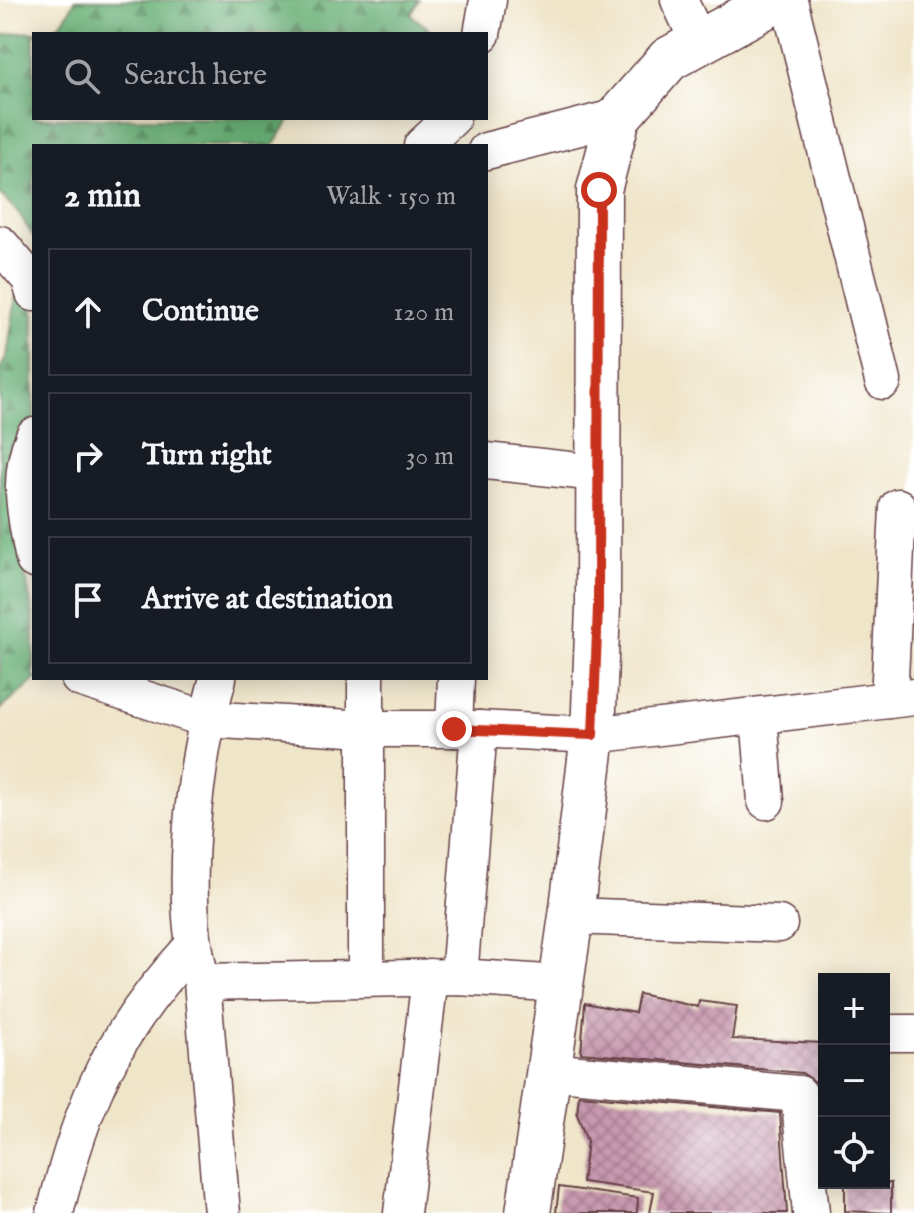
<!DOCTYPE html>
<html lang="en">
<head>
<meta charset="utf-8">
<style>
  :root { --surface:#171b24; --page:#242831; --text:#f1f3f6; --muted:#9ea1a6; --line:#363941 }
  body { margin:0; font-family:"IM FELL English",serif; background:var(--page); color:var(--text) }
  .controls { position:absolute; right:24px; bottom:24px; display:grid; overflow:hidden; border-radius:0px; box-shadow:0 4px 20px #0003 }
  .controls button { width:72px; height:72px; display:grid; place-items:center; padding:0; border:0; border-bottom:2px solid var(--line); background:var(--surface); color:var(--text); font:40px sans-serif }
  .stop { position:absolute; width:24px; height:24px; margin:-18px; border:6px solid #c8321e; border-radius:50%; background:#fff }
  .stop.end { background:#c8321e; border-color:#fff; box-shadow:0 2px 8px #0008 }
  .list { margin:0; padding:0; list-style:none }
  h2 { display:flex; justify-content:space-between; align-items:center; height:104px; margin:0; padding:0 32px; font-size:34px }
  h2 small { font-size:26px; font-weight:400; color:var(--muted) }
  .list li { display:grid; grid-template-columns:52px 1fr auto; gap:24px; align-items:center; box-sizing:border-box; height:128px; margin:0 16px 16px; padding:0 16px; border:2px solid var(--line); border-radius:0px }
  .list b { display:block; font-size:30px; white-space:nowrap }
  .list em { font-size:26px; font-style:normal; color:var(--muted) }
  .icon { flex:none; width:44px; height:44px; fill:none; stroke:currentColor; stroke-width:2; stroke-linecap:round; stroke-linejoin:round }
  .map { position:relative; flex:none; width:914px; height:1213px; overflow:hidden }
  .search { position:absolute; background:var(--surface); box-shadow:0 4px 20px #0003; left:32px; top:32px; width:456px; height:88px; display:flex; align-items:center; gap:20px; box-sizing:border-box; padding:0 28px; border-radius:0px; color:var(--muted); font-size:30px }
  .panel { position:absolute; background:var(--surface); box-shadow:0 4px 20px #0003; left:32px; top:144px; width:456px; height:536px; border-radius:0px }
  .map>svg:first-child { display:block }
  .forest { fill:url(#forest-firs); stroke:#5a6850; stroke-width:2 }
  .building { fill:url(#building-cross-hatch) }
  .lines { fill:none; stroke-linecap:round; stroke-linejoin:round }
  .street-casing { stroke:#633d43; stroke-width:39 }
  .secondary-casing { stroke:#633d43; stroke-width:47 }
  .street { stroke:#fff; stroke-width:36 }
  .secondary { stroke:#fff; stroke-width:44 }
  .route { stroke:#c8321e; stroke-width:10 }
</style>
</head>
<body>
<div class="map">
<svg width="914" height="1213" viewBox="0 0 914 1213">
  <defs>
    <pattern id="forest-firs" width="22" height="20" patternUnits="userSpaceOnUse" patternTransform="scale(2)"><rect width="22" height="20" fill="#69b076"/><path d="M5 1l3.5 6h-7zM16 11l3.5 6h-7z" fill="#588f61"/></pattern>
    <pattern id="building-cross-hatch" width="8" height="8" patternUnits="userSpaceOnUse" patternTransform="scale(2)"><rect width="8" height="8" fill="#c899af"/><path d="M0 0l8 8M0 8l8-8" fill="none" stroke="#a47c8f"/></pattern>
  </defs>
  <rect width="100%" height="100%" fill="#fff"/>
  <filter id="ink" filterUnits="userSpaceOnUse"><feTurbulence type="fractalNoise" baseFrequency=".0125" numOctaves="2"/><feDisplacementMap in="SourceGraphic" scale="16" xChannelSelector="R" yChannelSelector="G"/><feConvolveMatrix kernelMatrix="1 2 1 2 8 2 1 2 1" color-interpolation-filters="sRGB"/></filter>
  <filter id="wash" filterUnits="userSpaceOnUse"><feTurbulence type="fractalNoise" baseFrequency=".006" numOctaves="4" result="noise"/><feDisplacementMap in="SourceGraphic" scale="32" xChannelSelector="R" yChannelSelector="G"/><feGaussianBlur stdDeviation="1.8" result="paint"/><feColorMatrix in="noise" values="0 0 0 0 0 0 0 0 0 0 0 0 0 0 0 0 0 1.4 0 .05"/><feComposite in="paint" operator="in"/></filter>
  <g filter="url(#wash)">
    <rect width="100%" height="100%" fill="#efe5c9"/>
    <g class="forest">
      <path d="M75,0h344l-8,15 25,19h-402v84h257l-18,28h-239v92l-16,-26 -18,-18v-158c41,-12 52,13 75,-36z"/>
      <polygon points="34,287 34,458 15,515 34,621 34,678 37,678 0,710 0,369 7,356 16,296"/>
    </g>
    <g id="blocks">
      <g class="building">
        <polygon points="639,994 698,1007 699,1001 737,1006 732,1039 824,1043 824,1129 817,1083 802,1073 581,1053 585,1003 635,1013"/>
        <polygon points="579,1095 780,1113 787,1213 650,1213 654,1192 582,1182 587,1141 577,1114"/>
        <polygon points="845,1183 891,1183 891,1213 845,1211"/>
        <polygon points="559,1187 638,1198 637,1213 556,1213"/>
      </g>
    </g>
  </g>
  <g filter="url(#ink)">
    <use href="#blocks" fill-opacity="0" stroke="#633d43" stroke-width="2"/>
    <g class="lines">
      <g class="street-casing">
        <g id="street">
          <polyline points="679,0 699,43"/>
          <polyline points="789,0 883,381"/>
          <polyline points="482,34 488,0"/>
          <polyline points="422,146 452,118"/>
          <polyline points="486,151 618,117"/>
          <polyline points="0,244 30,279 34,293"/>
          <path d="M34,436c-18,42 -8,81 0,124"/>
          <polyline points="486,461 597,473"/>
          <polyline points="79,678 206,719 366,729 479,729 593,735 914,697"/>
          <path d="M218,678c-24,87 -41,217 -16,304l20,231"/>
          <polyline points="366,678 366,978"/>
          <polyline points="889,700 898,507"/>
          <polyline points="759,716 766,801"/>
          <polyline points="454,729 456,678"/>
          <polyline points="571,916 779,924"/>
          <polyline points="459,977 479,729"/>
          <polyline points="202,982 459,977 562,984"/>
          <polyline points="884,1033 914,1033"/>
          <polyline points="547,1071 799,1094 811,1213"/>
          <path d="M55,1213c28,-113 57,-180 137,-266"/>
          <polyline points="402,1213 430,977"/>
        </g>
      </g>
      <g class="secondary-casing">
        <polyline id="secondary" points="528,1213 571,916 593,735 598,607 599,190 618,117 669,59 777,0"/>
      </g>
      <use href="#street" class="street"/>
      <use href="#secondary" class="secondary"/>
    </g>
  </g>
  <g class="lines" filter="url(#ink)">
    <polyline class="route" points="454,729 593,735 598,607 599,190"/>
  </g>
</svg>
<div class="controls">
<button>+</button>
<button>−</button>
<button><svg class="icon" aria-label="locate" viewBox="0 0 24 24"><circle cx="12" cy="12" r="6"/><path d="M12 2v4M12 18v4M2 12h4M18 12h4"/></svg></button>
</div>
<div class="stop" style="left:599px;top:190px"></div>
<div class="stop end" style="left:454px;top:729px"></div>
<div class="search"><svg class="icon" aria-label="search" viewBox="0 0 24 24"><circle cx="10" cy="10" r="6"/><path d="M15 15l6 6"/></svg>Search here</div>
<section class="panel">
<h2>2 min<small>Walk · 150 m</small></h2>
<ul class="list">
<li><svg class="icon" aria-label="ahead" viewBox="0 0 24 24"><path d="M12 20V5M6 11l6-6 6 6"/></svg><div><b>Continue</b></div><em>120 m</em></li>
<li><svg class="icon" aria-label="right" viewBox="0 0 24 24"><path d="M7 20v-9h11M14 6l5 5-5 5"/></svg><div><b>Turn right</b></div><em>30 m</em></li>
<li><svg class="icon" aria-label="arrive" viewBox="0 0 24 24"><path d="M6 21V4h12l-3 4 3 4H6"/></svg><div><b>Arrive at destination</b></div></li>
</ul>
</section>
</div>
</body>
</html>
